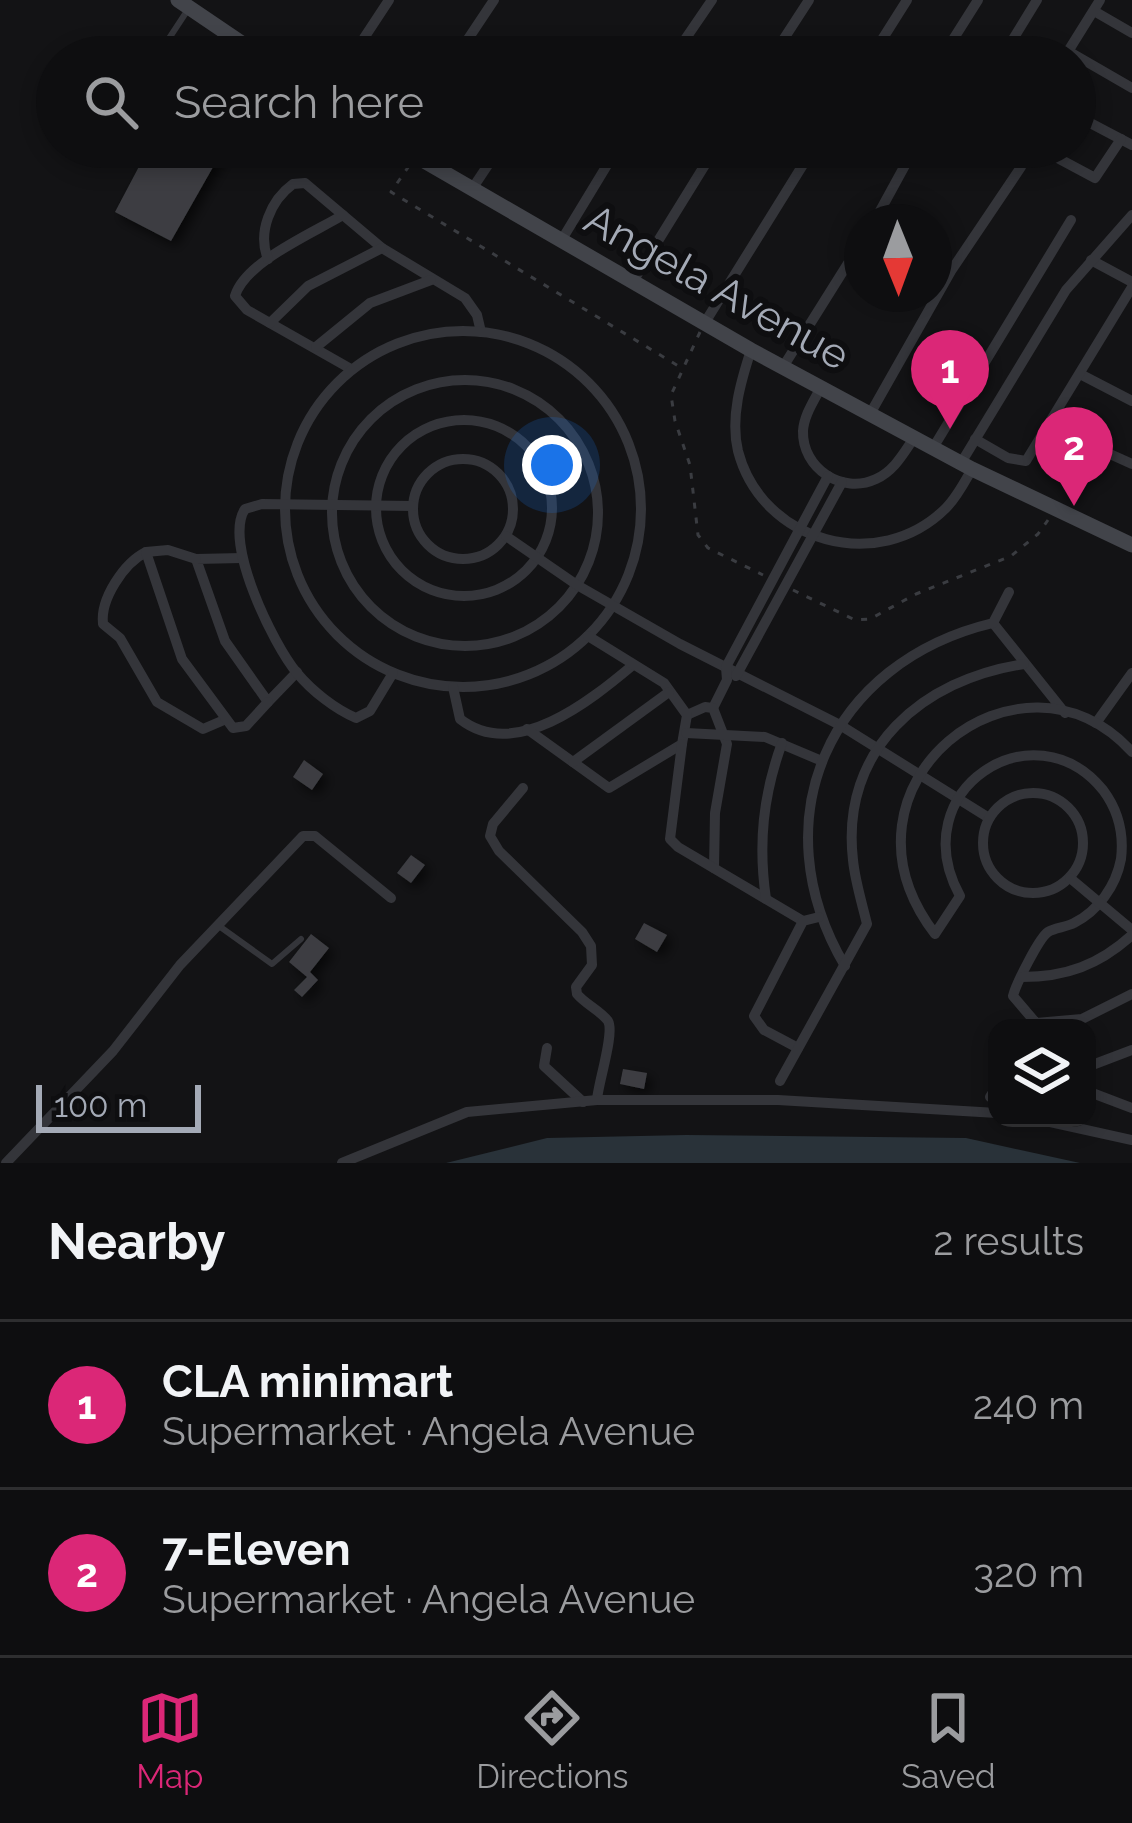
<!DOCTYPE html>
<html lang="en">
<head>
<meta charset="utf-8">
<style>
  :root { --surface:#0e0e10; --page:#171719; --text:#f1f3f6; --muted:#9b9c9f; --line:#2e2e30; --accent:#db2777 }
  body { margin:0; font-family:Raleway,sans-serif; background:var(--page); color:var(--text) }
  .controls { position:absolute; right:36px; bottom:36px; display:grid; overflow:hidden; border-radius:24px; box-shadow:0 6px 18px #0003 }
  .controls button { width:108px; height:108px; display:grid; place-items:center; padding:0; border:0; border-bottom:3px solid var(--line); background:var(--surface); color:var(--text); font:60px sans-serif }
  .compass { position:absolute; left:844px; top:204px; width:108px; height:108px; border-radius:50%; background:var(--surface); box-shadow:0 6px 18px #0003; rotate:179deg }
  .scale { position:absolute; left:36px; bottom:30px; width:165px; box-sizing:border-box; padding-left:12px; border:6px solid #a4aab6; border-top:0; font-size:33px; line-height:42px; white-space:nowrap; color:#a4aab6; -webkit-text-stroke:9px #0e0e10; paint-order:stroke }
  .you { position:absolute; left:552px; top:465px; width:42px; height:42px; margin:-30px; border:9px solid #fff; border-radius:50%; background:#1a73e8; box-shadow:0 0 0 18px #1a73e833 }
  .badge { display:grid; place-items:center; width:78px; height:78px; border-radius:50%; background:var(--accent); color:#fff; font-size:39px; font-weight:700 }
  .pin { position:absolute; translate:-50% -99px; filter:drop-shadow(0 3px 6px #0008) }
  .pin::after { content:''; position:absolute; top:63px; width:42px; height:36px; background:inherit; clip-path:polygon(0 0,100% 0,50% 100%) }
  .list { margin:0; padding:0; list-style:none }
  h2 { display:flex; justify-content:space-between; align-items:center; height:156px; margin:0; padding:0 48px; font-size:51px }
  h2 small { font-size:39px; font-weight:400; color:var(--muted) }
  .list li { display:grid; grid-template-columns:78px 1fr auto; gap:36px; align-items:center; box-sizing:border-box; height:168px; padding:0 48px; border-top:3px solid var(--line) }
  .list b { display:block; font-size:45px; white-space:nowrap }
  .list p { margin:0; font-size:39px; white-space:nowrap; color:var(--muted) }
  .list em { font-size:39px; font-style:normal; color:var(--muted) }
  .icon { flex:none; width:66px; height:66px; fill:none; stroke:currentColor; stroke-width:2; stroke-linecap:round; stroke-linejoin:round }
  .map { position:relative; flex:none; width:1132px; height:1163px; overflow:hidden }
  .search { position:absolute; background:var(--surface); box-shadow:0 6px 18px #0003; left:36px; right:36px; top:36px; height:132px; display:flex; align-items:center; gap:30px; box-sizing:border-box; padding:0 42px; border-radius:66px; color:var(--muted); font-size:45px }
  .sheet { height:492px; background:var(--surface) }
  nav { display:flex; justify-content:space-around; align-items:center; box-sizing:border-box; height:168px; border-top:3px solid var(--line); background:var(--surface); font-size:33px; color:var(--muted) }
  nav a { display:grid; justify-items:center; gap:6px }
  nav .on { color:var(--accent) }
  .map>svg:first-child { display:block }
  .water { fill:#293239 }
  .building { fill:#3d3e42; filter:url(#shadow) }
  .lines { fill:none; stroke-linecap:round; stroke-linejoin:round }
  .path { stroke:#3a3c41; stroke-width:3; stroke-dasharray:6 9; stroke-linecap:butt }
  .lane { stroke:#34353a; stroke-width:6 }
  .street { stroke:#34353a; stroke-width:10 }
  .secondary { stroke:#42444a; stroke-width:15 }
  .labels { text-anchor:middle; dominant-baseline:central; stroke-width:12; stroke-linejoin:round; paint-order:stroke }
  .street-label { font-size:42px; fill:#a4aab6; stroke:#0e0e10 }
</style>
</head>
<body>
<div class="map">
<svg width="1132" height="1163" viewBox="0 0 1132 1163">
  <defs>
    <filter id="shadow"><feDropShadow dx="5.5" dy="5.5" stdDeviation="6" flood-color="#0009"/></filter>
  </defs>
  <rect width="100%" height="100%" fill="#131315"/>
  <polygon class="water" points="686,1135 966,1138 1080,1163 446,1163 547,1138"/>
  <g class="building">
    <polygon points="128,147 210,147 221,153 171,241 115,212 143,159"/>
    <polygon points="304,760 323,774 312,790 293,777"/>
    <polygon points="411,855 425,865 411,883 397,873"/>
    <polygon points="644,923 667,935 657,952 635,939"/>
    <polygon points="311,934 329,948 310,972 318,980 302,997 294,990 307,977 289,962"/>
    <polygon points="623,1069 647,1073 644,1089 620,1084"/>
  </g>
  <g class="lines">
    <g class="path">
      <polyline points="409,166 391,192 680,367"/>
      <polyline points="700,332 671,395 675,421 690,465 698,535 708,548 763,575"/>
      <polyline points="793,590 855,620 870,619 916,594 1011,556 1038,534 1048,520"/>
    </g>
    <g class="lane">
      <polyline points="167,57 166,43 187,11"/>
      <polyline points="219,926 272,964 301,939"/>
    </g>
    <g class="street">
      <polyline points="1094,11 1132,33"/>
      <polyline points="1068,51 1132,88"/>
      <polyline points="1067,53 1100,0"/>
      <polyline points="373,57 364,46 364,38 389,0"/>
      <polyline points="456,57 494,0"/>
      <polyline points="673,57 712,0"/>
      <polyline points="772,57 809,0"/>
      <polyline points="871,57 907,0"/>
      <polyline points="942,57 978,0"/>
      <polyline points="1002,57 1037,0"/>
      <polyline points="1075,115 1132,145"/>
      <polyline points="1037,147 1095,178 1121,139"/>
      <polyline points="472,189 500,147"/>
      <path d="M343,215c-30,18 -98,47 -108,81l12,14 104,59"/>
      <polyline points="874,222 915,147"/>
      <polyline points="561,241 618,147"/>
      <path d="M268,259c-11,-27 3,-59 25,-75l12,-1 77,65 83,50 12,17 4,17"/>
      <polyline points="1091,260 1132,282"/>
      <polyline points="632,283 716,147"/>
      <polyline points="270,323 308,286 382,248"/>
      <polyline points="704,324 814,147"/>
      <circle cx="463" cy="509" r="178"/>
      <polyline points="316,347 370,303 431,280"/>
      <path d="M751,350c-10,31 -21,67 -13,101 24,92 141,124 208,57 11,-11 18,-25 26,-39"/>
      <polyline points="783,367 862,241"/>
      <polyline points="1080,374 1132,401"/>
      <circle cx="465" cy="513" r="133"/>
      <path d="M821,387c-7,14 -17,28 -18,44 -1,37 39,64 73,48 18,-8 27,-25 38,-41"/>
      <polyline points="870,414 951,271 1021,167"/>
      <circle cx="464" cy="508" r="88"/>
      <polyline points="1050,427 1132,464"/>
      <polyline points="975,439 1008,458 1026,461 1132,287"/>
      <polyline points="933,448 1071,220"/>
      <circle cx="463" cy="509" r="50"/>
      <polyline points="961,463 1066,290 1132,215"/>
      <polyline points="506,536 577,585 680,644 840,725 989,818"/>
      <path d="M146,552c-22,11 -46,47 -43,72l17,14 37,64 46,27 21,-9"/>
      <polyline points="242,558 196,559 225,641 268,702 297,672"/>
      <polyline points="196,559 168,550 146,552 182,659 233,728 246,726 268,702"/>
      <polyline points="993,623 1065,713"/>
      <path d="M393,673l-23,38 -14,7c-21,-9 -44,-27 -59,-45 -24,-29 -74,-131 -52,-164l17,-5 151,2"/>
      <polyline points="736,676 842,482"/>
      <path d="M453,687l7,32c55,43 130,-18 173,-54"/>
      <polyline points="713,708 727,680 726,667 828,476"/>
      <polyline points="687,715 705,707 713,708 727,744 715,813 714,868"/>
      <polyline points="1096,723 1132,673"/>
      <polyline points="527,729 609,788 682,744 687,715 664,683 588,636"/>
      <polyline points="686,733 765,737 822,761"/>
      <polyline points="682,744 670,839 678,847 803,921"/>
      <path d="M1132,752c-112,-123 -311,33 -197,182l25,-38c-58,-106 74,-191 143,-106 15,20 21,44 18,69 -5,27 -23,52 -47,64 -7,4 -20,5 -26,9 -9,6 -32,52 -35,64l23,27 46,-4 50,-25"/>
      <polyline points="573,762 669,692"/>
      <path d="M523,788l-30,36 -3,12 9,15 83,81 9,14 1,19 -16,22 1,7c8,10 24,17 31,27 7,12 -10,62 -11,79"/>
      <circle cx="1033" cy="843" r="50"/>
      <polyline points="1070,878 1132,930"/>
      <path d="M766,899c-8,-55 -3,-104 16,-156"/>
      <path d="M845,966c-86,-146 -16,-304 148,-343l16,-31"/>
      <path d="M1022,977c44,0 77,-12 110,-42"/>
      <polyline points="547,1048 544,1066 583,1102"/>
      <polyline points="798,1048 764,1030 754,1016 803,921 819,917"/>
      <polyline points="1087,1067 1132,1050"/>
      <path d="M780,1081l87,-157c-5,-21 -12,-43 -14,-64 -13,-111 70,-181 171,-196"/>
      <polyline points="1087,1091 1132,1108"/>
      <polyline points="990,1097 997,1086"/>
      <polyline points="1032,1118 1132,1140"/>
      <polyline points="6,1163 113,1051 180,965 303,836 315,836 391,898"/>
      <polyline points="342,1163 467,1112 597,1100 778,1100 997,1113"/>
    </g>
    <g class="secondary">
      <polyline points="178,0 262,57"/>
      <polyline points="400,147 751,350 972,469 1132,545"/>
    </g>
  </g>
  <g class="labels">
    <g class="street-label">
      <text transform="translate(717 287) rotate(29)">Angela Avenue</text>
    </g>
  </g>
</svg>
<div class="controls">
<button><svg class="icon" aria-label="layers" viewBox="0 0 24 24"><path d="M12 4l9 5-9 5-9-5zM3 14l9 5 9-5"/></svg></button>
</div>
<svg class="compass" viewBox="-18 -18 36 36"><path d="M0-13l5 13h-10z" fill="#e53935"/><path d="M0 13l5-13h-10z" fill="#9b9c9f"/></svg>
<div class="scale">100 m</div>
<div class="you"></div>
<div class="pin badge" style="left:950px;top:429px">1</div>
<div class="pin badge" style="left:1074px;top:506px">2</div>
<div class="search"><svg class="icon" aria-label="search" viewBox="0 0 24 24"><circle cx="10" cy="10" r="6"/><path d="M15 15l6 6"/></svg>Search here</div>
</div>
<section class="sheet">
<h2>Nearby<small>2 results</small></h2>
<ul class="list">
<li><span class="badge">1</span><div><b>CLA minimart</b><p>Supermarket · Angela Avenue</p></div><em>240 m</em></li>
<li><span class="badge">2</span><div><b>7-Eleven</b><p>Supermarket · Angela Avenue</p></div><em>320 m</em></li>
</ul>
</section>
<nav>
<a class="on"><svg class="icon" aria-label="map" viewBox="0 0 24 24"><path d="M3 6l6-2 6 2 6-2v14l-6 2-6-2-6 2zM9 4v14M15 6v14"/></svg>Map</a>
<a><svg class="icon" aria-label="directions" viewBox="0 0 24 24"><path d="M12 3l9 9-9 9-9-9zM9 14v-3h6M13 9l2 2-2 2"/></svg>Directions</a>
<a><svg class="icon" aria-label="saved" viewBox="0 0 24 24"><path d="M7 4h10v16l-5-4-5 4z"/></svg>Saved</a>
</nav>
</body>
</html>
